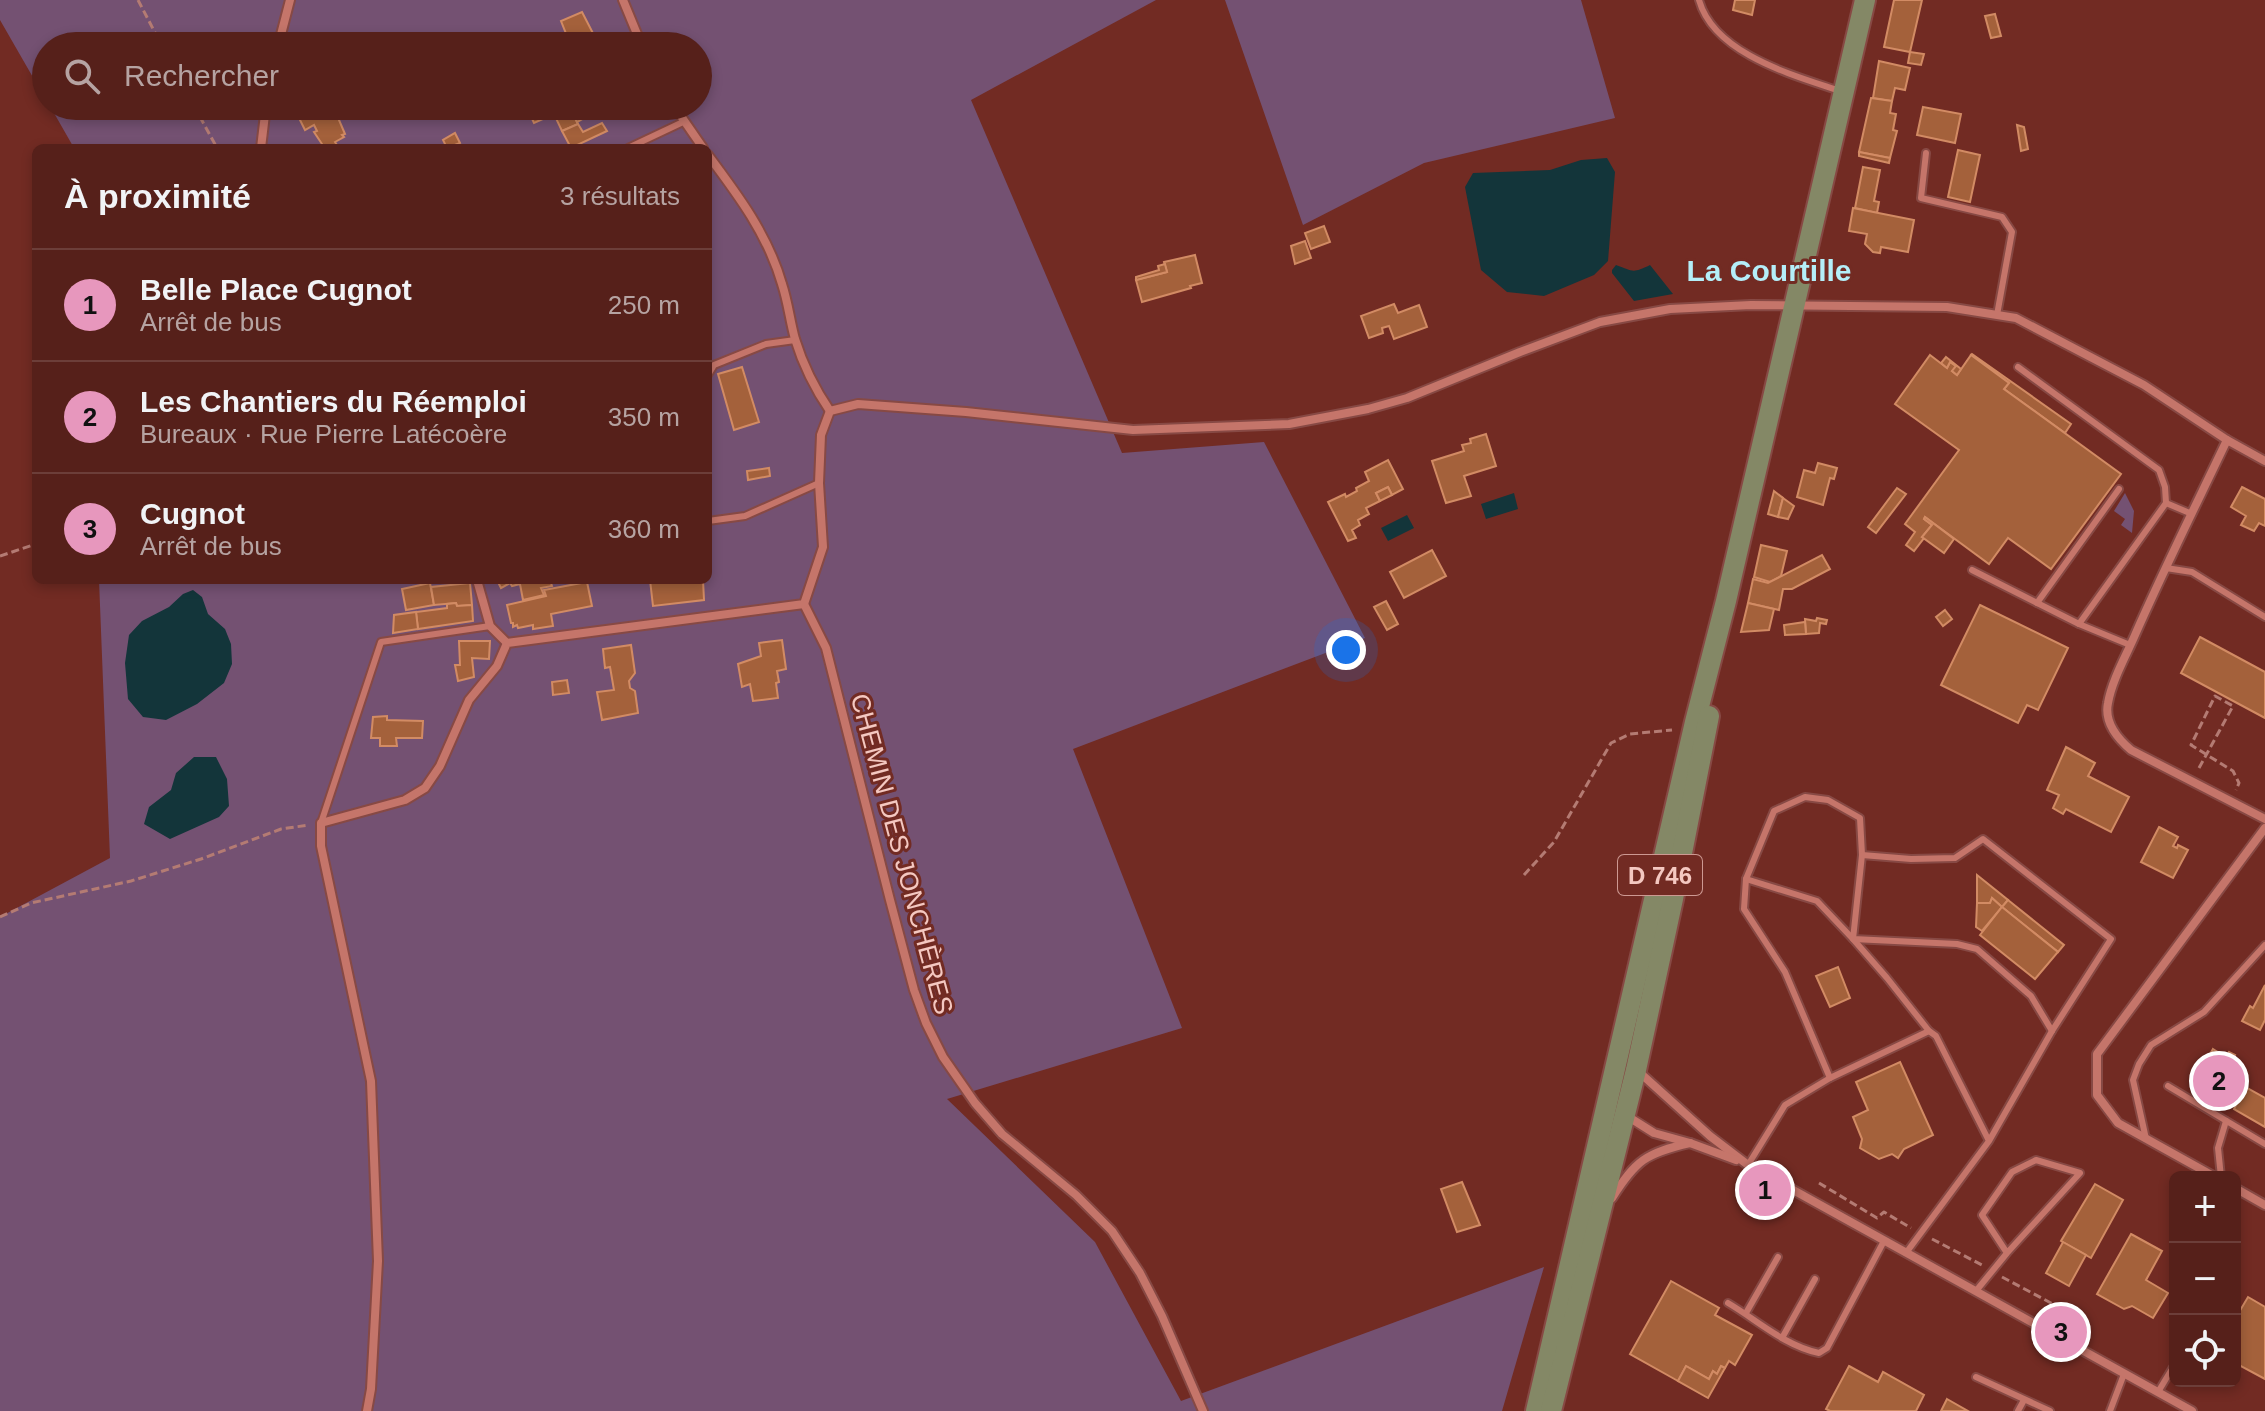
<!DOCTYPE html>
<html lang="fr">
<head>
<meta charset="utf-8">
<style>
  :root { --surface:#56201a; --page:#5f2d27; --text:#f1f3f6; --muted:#b6a3a2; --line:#6c3e39; --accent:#e797bd }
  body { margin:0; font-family:Helvetica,sans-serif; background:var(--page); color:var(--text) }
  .controls { position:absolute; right:24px; bottom:24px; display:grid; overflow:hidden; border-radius:12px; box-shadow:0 4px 12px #0003 }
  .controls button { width:72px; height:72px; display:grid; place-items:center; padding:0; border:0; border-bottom:2px solid var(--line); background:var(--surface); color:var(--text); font:40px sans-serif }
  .you { position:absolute; left:1346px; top:650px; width:28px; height:28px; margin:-20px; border:6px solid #fff; border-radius:50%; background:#1a73e8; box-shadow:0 0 0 12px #1a73e833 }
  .badge { display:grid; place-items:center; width:52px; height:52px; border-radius:50%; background:var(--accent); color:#111; font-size:26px; font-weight:700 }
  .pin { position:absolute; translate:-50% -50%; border:4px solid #fff; box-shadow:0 2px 8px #0006 }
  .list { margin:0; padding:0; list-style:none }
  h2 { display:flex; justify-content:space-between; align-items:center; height:104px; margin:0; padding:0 32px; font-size:34px }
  h2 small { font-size:26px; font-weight:400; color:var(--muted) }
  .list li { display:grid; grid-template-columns:52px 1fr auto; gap:24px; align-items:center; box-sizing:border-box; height:112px; padding:0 32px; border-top:2px solid var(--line) }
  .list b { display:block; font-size:30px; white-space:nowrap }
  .list p { margin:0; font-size:26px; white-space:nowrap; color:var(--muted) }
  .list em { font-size:26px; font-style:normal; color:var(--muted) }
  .icon { flex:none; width:44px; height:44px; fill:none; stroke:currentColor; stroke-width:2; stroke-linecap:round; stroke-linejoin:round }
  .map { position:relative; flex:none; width:2265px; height:1411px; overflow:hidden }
  .search { position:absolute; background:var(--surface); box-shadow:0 4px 12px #0003; left:32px; top:32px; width:680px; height:88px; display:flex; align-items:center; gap:20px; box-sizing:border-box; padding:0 28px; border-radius:44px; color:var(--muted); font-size:30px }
  .panel { position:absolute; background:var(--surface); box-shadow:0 4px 12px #0003; left:32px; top:144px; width:680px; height:440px; border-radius:12px }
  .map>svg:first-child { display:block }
  .green { fill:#745172 }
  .water { fill:#13353a }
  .building { fill:#a4613b; stroke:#d28b64; stroke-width:2 }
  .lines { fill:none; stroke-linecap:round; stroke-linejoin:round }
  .service-casing { stroke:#874944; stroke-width:10 }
  .minor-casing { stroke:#874944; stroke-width:12 }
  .primary-casing { stroke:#874944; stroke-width:24 }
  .path { stroke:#b47b73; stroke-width:3; stroke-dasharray:8 4; stroke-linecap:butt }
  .service { stroke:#c5756a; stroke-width:6 }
  .minor { stroke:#c5756a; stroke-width:8 }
  .primary { stroke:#848866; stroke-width:20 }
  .labels { text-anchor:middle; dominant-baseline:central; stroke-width:6; stroke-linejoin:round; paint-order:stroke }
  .shield { fill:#722b23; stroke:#cd9992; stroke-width:2 }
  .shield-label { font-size:24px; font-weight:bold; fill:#f4c8c1 }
  .street-label { font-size:26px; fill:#f4c8c1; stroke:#722b23 }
  .quarter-label { font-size:30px; font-weight:bold; fill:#b4eef8; stroke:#722b23 }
</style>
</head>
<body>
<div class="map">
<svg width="2265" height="1411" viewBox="0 0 2265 1411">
  <rect width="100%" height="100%" fill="#722b23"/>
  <g class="green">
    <polygon points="0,0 1156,0 971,100 1122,453 1264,442 1365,638 1073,749 1182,1028 947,1099 1095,1242 1181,1401 1544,1267 1502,1411 0,1411 0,917 110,858 99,580 708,580 708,148 74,148 50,106 698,106 698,46 46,46 46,100 0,20"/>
    <polygon points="1225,0 1581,0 1615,118 1424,163 1303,225"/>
    <polygon points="2125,493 2134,511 2132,533 2121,525 2125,519 2114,511"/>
  </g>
  <g class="water">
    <polygon points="1607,158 1615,172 1608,261 1594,275 1544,296 1507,292 1481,270 1465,187 1473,173 1550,170 1581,160"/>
    <path d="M1616,265c17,6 16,9 34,0l23,29 -39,7 -22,-28v-3z"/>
    <polygon points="1514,493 1518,509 1486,519 1481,504"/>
    <polygon points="1407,515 1414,528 1388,541 1381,528"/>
    <polygon points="193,590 202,597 208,614 225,629 231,644 232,664 224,683 197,704 166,720 143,717 128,699 125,663 129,635 142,621 169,607 183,594"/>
    <polygon points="194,757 216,757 227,779 229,806 219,817 170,839 144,824 149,807 171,790 176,773"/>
  </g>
  <g class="building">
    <polygon points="1735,0 1755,0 1752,15 1733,10"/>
    <polygon points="1894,0 1922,0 1910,52 1884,47"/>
    <polygon points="582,12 597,41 586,46 571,46 561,21"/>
    <polygon points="1995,14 2001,36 1991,38 1985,16"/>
    <polygon points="1910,52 1924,54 1921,65 1908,63"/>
    <polygon points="1879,61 1910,68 1905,90 1895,88 1892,101 1873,98"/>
    <polygon points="1871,98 1892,101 1890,113 1896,114 1893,130 1897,131 1890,158 1859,152"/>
    <polygon points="307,106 320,106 322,109 333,106 345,134 342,135 344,137 335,142 339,148 322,148 324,147 314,132 317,131 314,125 305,130 296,112"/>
    <polygon points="526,106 569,106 578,124 562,131 554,114 534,123"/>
    <polygon points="569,106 578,106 584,118 577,122"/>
    <polygon points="635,106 657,106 639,115"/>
    <polygon points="1923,107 1961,114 1955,143 1917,135"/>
    <polygon points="602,123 607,131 571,148 562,131 578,124 583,132"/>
    <polygon points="2017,125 2024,127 2028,149 2021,151"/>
    <polygon points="455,133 460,143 447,148 443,140"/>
    <polygon points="1958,150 1980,155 1970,202 1948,197"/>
    <polygon points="1859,152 1890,158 1889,163 1859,156"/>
    <polygon points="1863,167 1880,170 1874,201 1879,202 1877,213 1855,208"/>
    <polygon points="1853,208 1914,220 1908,252 1881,247 1880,253 1873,252 1865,244 1867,234 1849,231"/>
    <polygon points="1324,226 1330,242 1311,249 1305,233"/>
    <polygon points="1305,241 1311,258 1295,264 1291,246"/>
    <polygon points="1195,255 1202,283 1190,286 1191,288 1142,302 1136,280 1167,272 1164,262"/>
    <polygon points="1165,264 1167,272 1136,280 1136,277 1159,270 1158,266"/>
    <polygon points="1394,304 1398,313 1419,305 1427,327 1394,339 1389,326 1382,328 1383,333 1369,338 1361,316"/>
    <polygon points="1972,354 2071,424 2065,433 2004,389 2009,383 1971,355"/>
    <polygon points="1930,355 1947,368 1950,362 1956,366 1952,371 1957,375 1971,355 2009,383 2004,389 2121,474 2051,569 2008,538 1989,564 1925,517 1924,519 1932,525 1922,537 1924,538 1914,551 1906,545 1915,532 1905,524 1959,450 1895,404"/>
    <polygon points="1946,357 1961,369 1957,375 1952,371 1956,366 1950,362 1947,368 1941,363"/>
    <polygon points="742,367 759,422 734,430 718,374"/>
    <polygon points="1486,434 1496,466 1464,476 1471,496 1446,503 1432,461 1464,451 1462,445 1471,443 1470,439"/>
    <polygon points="1388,460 1403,489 1392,495 1388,487 1376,493 1380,501 1366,508 1369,514 1358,520 1360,525 1352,530 1356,538 1348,541 1328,502 1345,494 1346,497 1357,491 1356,488 1369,481 1365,472"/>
    <polygon points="1818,463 1837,468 1834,479 1830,478 1823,505 1797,497 1804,470 1815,473"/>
    <polygon points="769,468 770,476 748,480 747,471"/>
    <polygon points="1388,487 1392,495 1380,501 1376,493"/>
    <polygon points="2242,487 2265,499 2265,526 2259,523 2254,531 2241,525 2246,516 2231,507"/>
    <polygon points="1897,488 1906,494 1876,533 1868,527"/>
    <polygon points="1774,491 1783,498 1778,517 1768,514"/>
    <polygon points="1783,498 1794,506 1788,519 1778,517"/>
    <polygon points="1925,517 1954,539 1944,553 1922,537 1932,525 1924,519"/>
    <polygon points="1761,545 1787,551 1781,576 1770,582 1754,577"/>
    <polygon points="1432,550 1446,576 1404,598 1390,572"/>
    <polygon points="1822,555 1830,569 1792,589 1783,589 1779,610 1748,603 1753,579 1768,583"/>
    <polygon points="497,580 525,580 527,583 550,580 552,586 541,588 544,595 523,600 520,584 512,586 510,583 501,588"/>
    <polygon points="650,580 703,580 704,600 653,606"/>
    <polygon points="587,582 592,606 551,614 553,626 533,629 533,625 518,628 517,625 513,627 513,623 511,623 507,605 546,596 544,590"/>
    <polygon points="430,583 434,605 406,610 402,589"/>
    <polygon points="470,583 472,605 457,606 456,603 434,605 431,587"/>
    <polygon points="1386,601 1398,624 1387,630 1374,607"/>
    <polygon points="456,603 457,606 472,605 473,621 418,629 416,612 447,608 447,604"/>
    <polygon points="1748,603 1774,609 1769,630 1741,632"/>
    <polygon points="1980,605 2068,648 2038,710 2027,705 2018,723 1941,685"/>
    <polygon points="1945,610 1952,619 1943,626 1936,617"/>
    <polygon points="416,612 418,629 393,633 394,615"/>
    <polygon points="1817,618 1827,620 1826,624 1820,623 1819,633 1806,634 1805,619 1816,621"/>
    <polygon points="1805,622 1806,634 1785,635 1784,625"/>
    <polygon points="2200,637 2265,672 2265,718 2181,673"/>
    <polygon points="782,640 786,669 777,671 779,682 776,683 778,698 753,701 750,684 742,687 738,664 761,656 759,643"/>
    <polygon points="459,641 490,641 489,659 472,658 474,677 458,681 455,665 460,665"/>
    <polygon points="631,645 635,673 629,681 630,688 635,691 638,713 602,720 597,692 614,690 610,667 605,668 603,649"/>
    <polygon points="567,680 569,693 553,695 552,682"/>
    <polygon points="387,716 387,720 423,721 422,738 396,738 397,746 380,746 380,738 371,738 373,717"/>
    <polygon points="2066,747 2095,763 2088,776 2129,797 2111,832 2066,809 2063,814 2053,808 2059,795 2047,790"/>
    <polygon points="2159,827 2178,837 2173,846 2177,848 2178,845 2188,850 2173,878 2141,862"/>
    <polygon points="1977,875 2008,900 2002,907 1992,898 1990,903 1977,903"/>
    <polygon points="1992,898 2002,907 1982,931 1976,927 1977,903 1990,903"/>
    <polygon points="2008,900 2064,945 2058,952 2002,907"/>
    <polygon points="2002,907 2058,952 2035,979 1980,935"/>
    <polygon points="1838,967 1850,998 1830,1007 1816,976"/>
    <polygon points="2265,985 2265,1020 2260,1030 2242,1021 2250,1006 2253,1008"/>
    <polygon points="2213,1049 2226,1057 2229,1052 2235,1055 2224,1075 2265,1098 2265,1127 2234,1109 2241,1095 2232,1089 2228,1096 2196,1079"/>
    <polygon points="1900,1062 1933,1135 1904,1149 1898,1158 1892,1154 1879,1159 1860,1148 1862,1139 1853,1117 1868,1110 1856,1082"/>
    <polygon points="1462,1182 1480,1225 1457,1232 1441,1189"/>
    <polygon points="2095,1184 2123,1200 2091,1258 2061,1241"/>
    <polygon points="2131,1234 2162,1251 2146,1280 2168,1293 2153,1318 2132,1306 2124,1309 2097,1294"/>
    <polygon points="2063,1242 2086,1255 2069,1286 2046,1273"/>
    <polygon points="1671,1281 1719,1308 1715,1315 1752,1335 1735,1365 1729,1361 1725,1368 1721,1366 1717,1374 1713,1371 1709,1379 1686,1366 1678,1381 1630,1354"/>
    <polygon points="2248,1297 2265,1307 2265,1379 2235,1363 2235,1319"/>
    <polygon points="1686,1366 1709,1379 1713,1371 1717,1374 1721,1366 1725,1368 1708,1398 1678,1381"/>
    <polygon points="1849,1366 1878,1382 1883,1372 1924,1395 1916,1411 1830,1411 1826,1409"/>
    <polygon points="1947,1399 1968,1411 1941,1411"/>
  </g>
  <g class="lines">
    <g class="service-casing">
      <g id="service">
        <path d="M1699,0c15,54 94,75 141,91"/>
        <polyline points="628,148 683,122"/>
        <polyline points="1926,153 1921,198 2002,217 2012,232 1997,315"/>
        <polyline points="708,375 714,365 766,344 795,340"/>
        <polyline points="2166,503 2192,514"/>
        <polyline points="708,521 745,516 819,483"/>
        <polyline points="2166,568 2192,572 2265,617"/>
        <polyline points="1972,570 2079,624 2166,503 2165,487 2159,470 2018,367"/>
        <polyline points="2037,603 2119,489"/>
        <polyline points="2079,624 2130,645"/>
        <polyline points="321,823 381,642 490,626"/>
        <polyline points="1746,879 1817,901 1853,939 1957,944 1977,949 2031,996 2052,1031"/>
        <polyline points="1830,1078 1785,972 1744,909 1746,879 1774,811 1805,797 1828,800 1860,818 1862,855"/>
        <polyline points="2168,1086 2265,1144"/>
        <polyline points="2146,1139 2133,1080 2139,1064 2151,1045 2204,1012 2265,945"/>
        <polyline points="1748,1165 1785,1105 1830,1078 1929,1031"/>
        <polyline points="2221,1177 2218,1148 2226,1121"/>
        <polyline points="1906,1253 1989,1141 2052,1031 2111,939 1983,839 1955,858 1911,859 1862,855 1853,939 1887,978 1929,1031 1936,1036 1989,1141"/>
        <polyline points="1976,1291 2007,1253 2080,1173 2036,1160 2012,1172 1982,1215 2007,1253"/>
        <path d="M1728,1303c29,17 57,43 91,50l8,-5 57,-107"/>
        <polyline points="1746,1313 1778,1257"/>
        <polyline points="1782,1338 1815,1279"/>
        <polyline points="1976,1377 2050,1411"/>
        <polyline points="2158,1392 2175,1364"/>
        <polyline points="2018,1411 2024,1400"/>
        <polyline points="2110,1411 2124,1374"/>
      </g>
    </g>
    <g class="minor-casing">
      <g id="minor">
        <polyline points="623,0 642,46"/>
        <polyline points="278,46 290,0"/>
        <polyline points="674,106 703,148"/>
        <polyline points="261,148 266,106"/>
        <path d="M708,155c30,40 60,80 74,129 6,18 8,37 13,55 8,26 20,50 35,72"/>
        <path d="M2227,440c-31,65 -63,129 -92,195 -9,21 -23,45 -27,68 -4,19 10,36 23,47l134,69"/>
        <polyline points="477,580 490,626 507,643"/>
        <polyline points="804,604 826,648 890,900 914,990 926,1023 943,1057 975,1103 1002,1134 1076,1195 1112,1231 1140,1273 1162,1316 1203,1411"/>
        <polyline points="1639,1072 1710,1136 1748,1165 2192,1411"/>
        <polyline points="1627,1116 1654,1133 1690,1143 1736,1160"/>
        <polyline points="2215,1177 2118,1123 2097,1095 2097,1054 2265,828"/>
        <polyline points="2235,1188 2265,1205"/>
        <path d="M1612,1198c24,-38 34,-45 78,-55"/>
        <polyline points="367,1411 371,1389 378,1261 371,1081 321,846 321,823 405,800 425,788 440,766 469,700 497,666 507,643 804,604 823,547 819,483 821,435 830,411 858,404 966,412 1133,430 1289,424 1368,409 1407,398 1520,352 1600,322 1670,309 1751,305 1947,307 2016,318 2144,385 2227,440 2265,461"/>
      </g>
    </g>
    <g class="primary-casing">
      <g id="primary">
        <polyline points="1536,1411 1695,722 1726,601 1865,0"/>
        <polyline points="1551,1411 1636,1070 1673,899 1709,716"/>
      </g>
    </g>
    <g class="path">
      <polyline points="138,0 162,46"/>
      <polyline points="194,106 217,148"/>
      <polyline points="0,556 36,544"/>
      <polyline points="2199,768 2233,706 2215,696 2191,745 2233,771 2239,783 2236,790"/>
      <polyline points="1524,875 1554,842 1611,743 1630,734 1672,730"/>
      <polyline points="0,917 31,903 131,881 201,859 281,829 309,825"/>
      <polyline points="1819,1183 1877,1218 1884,1212 1911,1228"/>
      <polyline points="1932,1239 1982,1265"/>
      <polyline points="2002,1277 2066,1311"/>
    </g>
    <use href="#service" class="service"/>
    <use href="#minor" class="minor"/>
    <use href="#primary" class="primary"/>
  </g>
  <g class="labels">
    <rect class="shield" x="1618" y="855" width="84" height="40" rx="6"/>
    <g class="shield-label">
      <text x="1660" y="875">D 746</text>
    </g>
    <g class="street-label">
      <text transform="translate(902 854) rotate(75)">CHEMIN DES JONCHÈRES</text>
    </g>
    <g class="quarter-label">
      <text x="1769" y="270">La Courtille</text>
    </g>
  </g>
</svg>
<div class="controls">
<button>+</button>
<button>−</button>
<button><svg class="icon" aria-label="locate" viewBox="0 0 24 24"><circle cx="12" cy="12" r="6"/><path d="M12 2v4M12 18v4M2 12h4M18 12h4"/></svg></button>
</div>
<div class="you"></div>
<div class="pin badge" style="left:1765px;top:1190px">1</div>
<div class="pin badge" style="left:2219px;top:1081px">2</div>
<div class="pin badge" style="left:2061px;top:1332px">3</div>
<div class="search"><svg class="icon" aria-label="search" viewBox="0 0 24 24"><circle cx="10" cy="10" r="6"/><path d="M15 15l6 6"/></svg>Rechercher</div>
<section class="panel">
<h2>À proximité<small>3 résultats</small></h2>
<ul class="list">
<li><span class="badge">1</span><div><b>Belle Place Cugnot</b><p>Arrêt de bus</p></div><em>250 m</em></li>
<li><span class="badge">2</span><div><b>Les Chantiers du Réemploi</b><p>Bureaux · Rue Pierre Latécoère</p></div><em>350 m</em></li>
<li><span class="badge">3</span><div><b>Cugnot</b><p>Arrêt de bus</p></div><em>360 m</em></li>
</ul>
</section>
</div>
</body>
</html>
